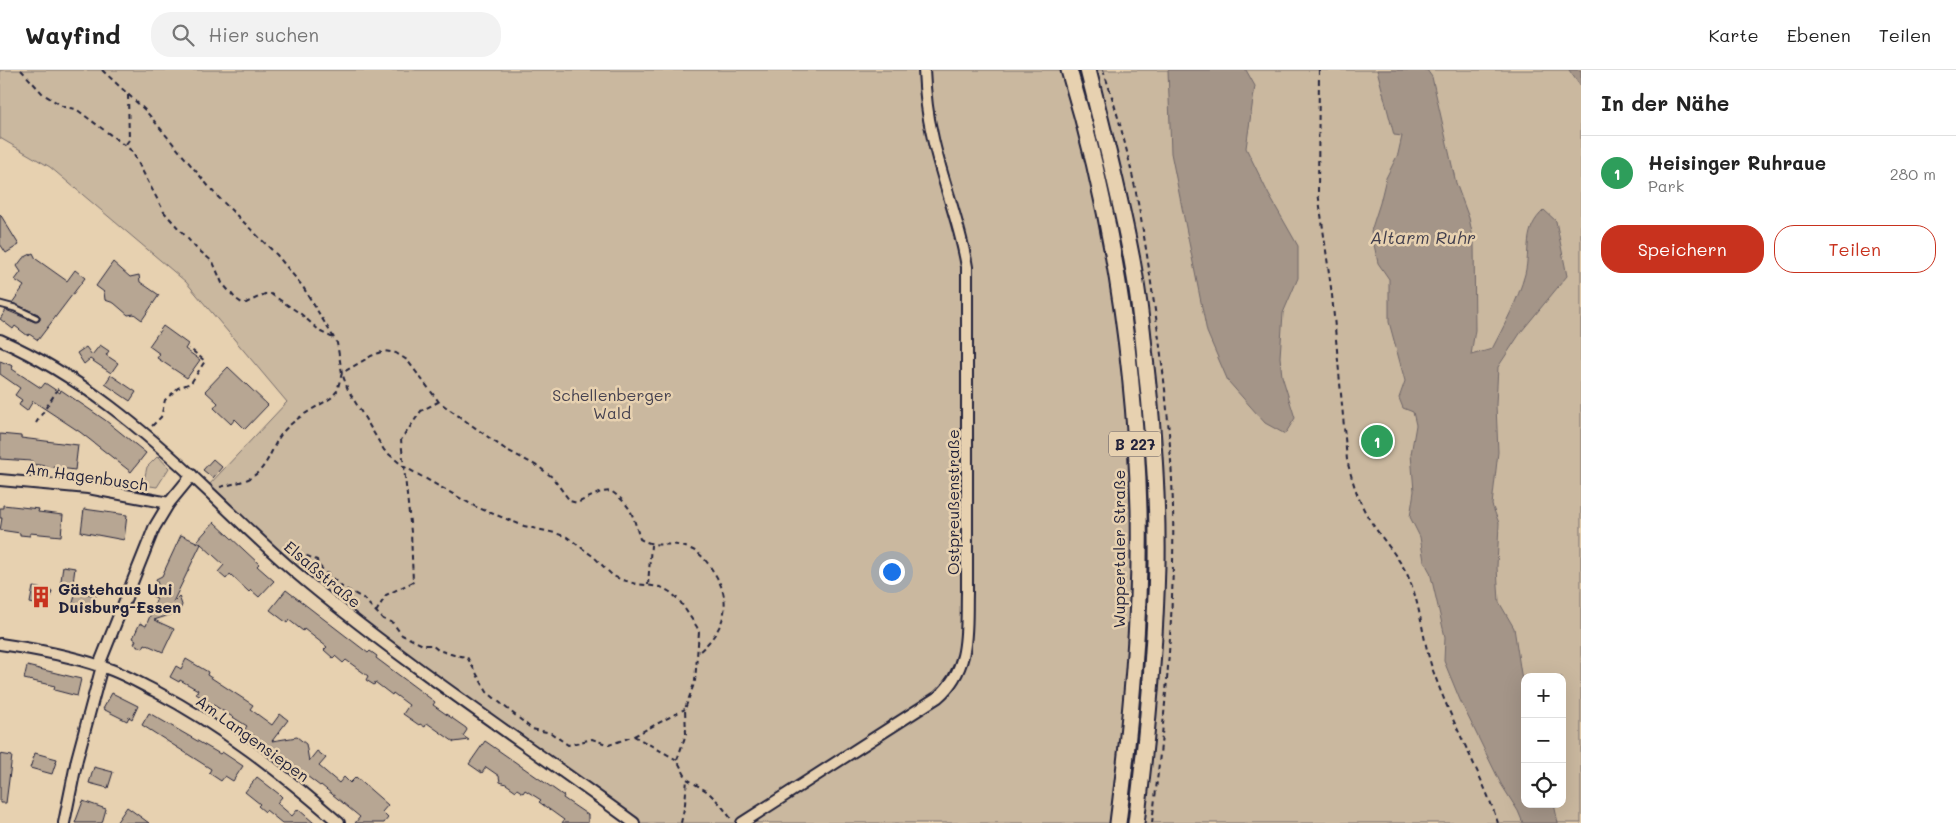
<!DOCTYPE html>
<html lang="de">
<head>
<meta charset="utf-8">
<style>
  :root { --surface:#fff; --page:#f2f2f2; --text:#222; --muted:#767676; --line:#e0e0e0; --accent:#c8321e }
  body { margin:0; font-family:Mali,sans-serif; background:var(--page); color:var(--text) }
  .controls { position:absolute; right:15px; bottom:15px; display:grid; overflow:hidden; border-radius:10px; box-shadow:0 5px 20px #0002 }
  .controls button { width:45px; height:45px; display:grid; place-items:center; padding:0; border:0; border-bottom:1px solid var(--line); background:var(--surface); color:var(--text); font:25px sans-serif }
  .you { position:absolute; left:891px; top:501px; width:18px; height:18px; margin:-12px; border:4px solid #fff; border-radius:50%; background:#1a73e8; box-shadow:0 0 0 8px #1a73e833 }
  .badge { display:grid; place-items:center; width:32px; height:32px; border-radius:50%; background:var(--accent); color:#fff; font-size:16px; font-weight:700 }
  .pin { position:absolute; translate:-50% -50%; border:2px solid #fff; box-shadow:0 1px 5px #0006 }
  .list { margin:0; padding:0; list-style:none }
  h2 { display:flex; justify-content:space-between; align-items:center; height:65px; margin:0; padding:0 20px; font-size:21px }
  h2 small { font-size:16px; font-weight:400; color:var(--muted) }
  .list li { display:grid; grid-template-columns:32px 1fr auto; gap:15px; align-items:center; box-sizing:border-box; height:75px; padding:0 20px; border-top:1px solid var(--line) }
  .list b { display:block; font-size:19px; white-space:nowrap }
  .list p { margin:0; font-size:16px; white-space:nowrap; color:var(--muted) }
  .list em { font-size:16px; font-style:normal; color:var(--muted) }
  .actions { display:flex; gap:10px; padding:15px 20px }
  .actions a { flex:1; padding:11px 0; border:1px solid var(--accent); border-radius:20px; text-align:center; font-size:18px; color:var(--accent) }
  .actions .main { background:var(--accent); color:#fff }
  .icon { flex:none; width:28px; height:28px; fill:none; stroke:currentColor; stroke-width:2; stroke-linecap:round; stroke-linejoin:round }
  .map { position:relative; flex:none; width:1581px; height:753px; overflow:hidden }
  header { display:flex; align-items:center; gap:30px; box-sizing:border-box; height:70px; padding:0 25px; background:var(--surface); border-bottom:1px solid var(--line) }
  header strong { font-size:24px }
  nav { display:flex; gap:28px; margin-inline-start:auto; font-size:18px }
  .search { width:350px; height:45px; background:var(--page); display:flex; align-items:center; gap:12px; box-sizing:border-box; padding:0 18px; border-radius:20px; color:var(--muted); font-size:19px }
  main { display:flex }
  aside { flex:1; background:var(--surface) }
  .map>svg:first-child { display:block }
  .green { fill:#cab89f; stroke:#766d6d; fill-rule:evenodd }
  .water { fill:#a49588; stroke:#706769 }
  .building { fill:#b7a693; stroke:#22223b }
  .lines { fill:none; stroke-linecap:round; stroke-linejoin:round }
  .service-casing { stroke:#22223b; stroke-width:9 }
  .minor-casing { stroke:#22223b; stroke-width:14 }
  .primary-casing { stroke:#22223b; stroke-width:19 }
  .path { stroke:#22223b; stroke-width:2; stroke-dasharray:5 4; stroke-linecap:butt }
  .service { stroke:#e7d1b0; stroke-width:5 }
  .minor { stroke:#e7d1b0; stroke-width:10 }
  .primary { stroke:#e7d1b0; stroke-width:15 }
  .labels { text-anchor:middle; dominant-baseline:central; stroke-width:5; stroke-linejoin:round; paint-order:stroke }
  .shield { fill:#e7d1b0; stroke:#5d565e; stroke-width:1 }
  .shield-label { font-size:15px; font-weight:bold; fill:#22223b }
  .park-label { font-size:16px; fill:#44404f; stroke:#e7d1b0 }
  .street-label { font-size:16px; fill:#22223b; stroke:#e7d1b0 }
  .poi-label { font-size:16px; font-weight:bold; fill:#22223b; stroke:#e7d1b0; text-anchor:start }
  .water-label { font-size:18px; font-style:italic; fill:#423f4e; stroke:#e7d1b0 }
</style>
</head>
<body>
<header>
<strong>Wayfind</strong>
<div class="search"><svg class="icon" aria-label="search" viewBox="0 0 24 24"><circle cx="10" cy="10" r="6"/><path d="M15 15l6 6"/></svg>Hier suchen</div>
<nav><a>Karte</a><a>Ebenen</a><a>Teilen</a></nav>
</header>
<main>
<div class="map">
<svg width="1581" height="753" viewBox="0 0 1581 753">
  <rect width="100%" height="100%" fill="#e7d1b0"/>
  <filter id="ink" filterUnits="userSpaceOnUse"><feTurbulence type="fractalNoise" baseFrequency=".02" numOctaves="2"/><feDisplacementMap in="SourceGraphic" scale="10" xChannelSelector="R" yChannelSelector="G"/><feConvolveMatrix kernelMatrix="1 2 1 2 8 2 1 2 1" color-interpolation-filters="sRGB"/></filter>
  <g filter="url(#ink)">
    <g class="green">
      <path d="M0,0h1581v753h-942l-166,-118 -184,-141 -82,-77 80,-85 -101,-120 -136,-115 -50,-29zM1525,607h37v127h-37z"/>
      <polygon points="158,386 169,398 157,417 143,415 147,397"/>
    </g>
    <g class="water">
      <polygon points="1168,0 1246,0 1255,16 1246,78 1269,125 1298,176 1298,208 1283,243 1280,287 1282,306 1295,348 1285,364 1265,353 1228,311 1207,262 1171,83"/>
      <path d="M1377,0h50l5,7 24,106 13,35 5,24 1,88 -4,25 21,-6c12,-23 26,-49 33,-75 6,-25 -3,-44 19,-64l12,11 11,55 -46,56 -23,35 -2,38 2,47 -6,53 7,18 -2,44 2,35 15,26 11,72v104h29l4,19h-35l-5,-12 -17,-27 -41,-84 -16,-39 1,-24 -15,-65 -6,-11 -4,-24 -10,-20 4,-26 -3,-37 5,-29 -3,-13 -10,-4 -4,-10 6,-17 -16,-59v-43l-11,-16 -7,-32 9,-28 6,-25 12,-24 4,-18 -8,-1z"/>
      <polygon points="1569,0 1581,0 1581,17"/>
    </g>
    <g class="building">
      <polygon points="0,144 19,175 6,183 0,174"/>
      <polygon points="33,183 36,189 67,211 75,200 85,208 38,270 29,264 28,266 15,256 13,259 0,249 6,240 35,252 40,250 40,247 38,244 12,233 24,216 15,210 21,202 17,196 23,188"/>
      <polygon points="113,192 130,207 139,205 140,212 159,225 142,250 134,244 128,245 114,233 105,230 104,222 96,216"/>
      <polygon points="163,256 188,274 185,279 200,290 187,308 157,288 160,284 149,276"/>
      <polygon points="100,275 109,281 106,285 118,293 111,303 90,289 84,294 77,283 86,277 92,285"/>
      <polygon points="0,291 13,296 12,299 41,318 45,313 60,323 61,320 105,350 146,383 131,402 80,362 33,331 27,341 19,335 22,330 15,325 20,318 0,304"/>
      <polygon points="228,297 268,335 245,359 235,349 231,354 214,338 218,333 205,321"/>
      <polygon points="111,305 136,322 130,331 105,314"/>
      <polygon points="0,364 21,366 21,368 78,375 75,400 31,394 32,391 0,389"/>
      <polygon points="213,389 222,397 213,408 203,400"/>
      <polygon points="3,435 39,439 38,442 63,445 61,466 30,463 30,466 20,465 20,463 0,460 2,448 0,448 0,438 3,438"/>
      <polygon points="84,439 127,445 124,470 81,462"/>
      <polygon points="214,452 259,494 257,496 274,511 259,527 251,520 249,522 230,504 226,509 218,502 224,495 201,474 173,532 179,526 182,535 179,542 154,550 174,559 163,582 145,574 143,578 134,574 136,570 133,568 140,553 146,556 157,528 152,526 158,514 156,509 162,506 181,465 201,474 197,471"/>
      <polygon points="63,496 75,498 72,520 60,518"/>
      <polygon points="33,517 52,521 48,537 30,533"/>
      <polygon points="286,520 368,583 370,581 377,586 376,588 435,632 433,635 466,658 467,660 463,666 469,670 454,672 427,653 425,657 420,654 419,655 403,644 409,635 393,623 392,625 375,612 374,615 366,610 368,606 346,590 343,593 335,586 333,588 324,580 327,577 304,559 303,561 289,550 287,553 270,540"/>
      <polygon points="76,521 96,526 92,542 72,537"/>
      <polygon points="186,589 208,602 207,605 253,635 250,639 272,655 280,644 288,650 272,671 297,667 306,674 309,691 317,681 326,688 319,696 339,713 344,707 350,713 356,707 388,735 382,742 388,748 384,753 355,753 360,747 321,715 320,716 245,659 247,656 196,624 198,620 180,610 179,612 170,607 176,596 181,599"/>
      <polygon points="27,596 81,609 77,626 54,620 55,616 24,609"/>
      <polygon points="112,623 138,636 132,649 129,647 127,651 103,639"/>
      <polygon points="149,643 220,684 222,682 243,696 233,711 225,706 221,711 209,703 211,699 142,655"/>
      <polygon points="485,671 564,726 563,728 588,745 588,753 562,753 564,750 539,732 541,730 525,720 523,723 517,719 516,721 506,714 500,712 499,706 486,697 482,703 469,694"/>
      <polygon points="35,683 57,689 52,704 30,698"/>
      <polygon points="0,684 12,686 6,733 0,733"/>
      <polygon points="94,697 113,702 108,718 89,713"/>
      <polygon points="257,707 279,724 282,727 277,733 292,746 298,739 314,753 282,753 266,740 265,742 258,736 260,734 245,722"/>
      <polygon points="83,731 106,739 102,753 75,753"/>
      <polygon points="127,737 149,753 116,753"/>
    </g>
    <g class="lines">
      <g class="service-casing">
        <polyline id="service" points="0,234 15,238 36,248"/>
      </g>
      <g class="minor-casing">
        <g id="minor">
          <path d="M0,270c79,35 145,91 207,150 33,31 65,64 100,92 105,87 218,161 327,241"/>
          <polyline points="0,410 88,418 169,433"/>
          <path d="M0,574c34,5 68,11 100,22 19,5 37,16 55,25 67,35 127,82 184,132"/>
          <polyline points="99,595 154,458 169,433 192,405"/>
          <polyline points="64,753 77,689 102,596"/>
          <path d="M742,753l196,-126c33,-29 28,-65 29,-105v-325c-7,-45 -26,-88 -35,-133 -5,-21 -7,-42 -8,-64"/>
        </g>
      </g>
      <g class="primary-casing">
        <g id="primary">
          <path d="M1069,0c43,142 66,292 70,440 2,105 -8,209 -21,313"/>
          <path d="M1088,0c16,63 32,126 44,190 6,32 10,65 13,98 8,68 13,137 12,206 -2,87 -10,173 -21,259"/>
        </g>
      </g>
      <g class="path">
        <polyline points="21,0 43,24 64,37 76,39 132,81 164,142 196,178 213,192 222,213 236,229 242,233 246,233 265,224 271,224 301,244 321,262 335,269"/>
        <polyline points="102,0 145,40 215,124 277,185 303,217 337,273 342,303 348,320 384,380 403,396 476,437 524,456 555,463 567,467 594,487 613,506 620,509 636,514 661,517 670,522 679,530 697,557 699,562 695,611 685,639 686,664 677,690 687,709 708,722 720,734 732,750"/>
        <path d="M1103,0c25,71 39,146 49,220 11,72 19,144 21,217 2,105 -8,211 -21,316"/>
        <path d="M1319,0l-1,122 14,103 15,165c5,20 11,40 21,57 12,20 28,36 39,57 15,32 15,69 28,102 18,50 46,96 63,147"/>
        <polyline points="126,74 129,70 128,25"/>
        <polyline points="36,353 60,316"/>
        <polyline points="152,356 161,347 165,330 178,318 191,313 205,291 189,278"/>
        <path d="M220,417c25,-6 38,-7 50,-32 4,-8 7,-16 13,-23 13,-15 32,-24 48,-34l6,-7 5,-18 29,-17 13,-5 12,2 11,7 32,42 66,47 34,18 13,10 18,24 7,2 24,-11 10,-1c22,16 21,23 29,48 20,11 29,1 48,9 12,4 18,12 25,23 21,31 12,58 -14,81"/>
        <polyline points="289,483 300,483 317,490 318,495 342,517 363,528 383,549 393,553 402,565 423,575 432,575 438,580 454,585 467,587 487,622 532,659 551,663 568,675 592,669 609,675 634,666 677,690"/>
        <polyline points="648,515 651,475"/>
        <polyline points="376,542 386,525 413,512 411,462 401,370 421,341 438,332"/>
        <polyline points="634,666 685,639"/>
        <polyline points="681,753 685,734 687,709"/>
      </g>
      <use href="#service" class="service"/>
      <use href="#minor" class="minor"/>
      <use href="#primary" class="primary"/>
    </g>
  </g>
  <defs>
    <g id="building-bare" transform="scale(1.725)"><path d="M-4-6H4V6H1V3H-1V6H-4ZM-2.5-4.3h1.7v1.8h-1.7ZM.8-4.3h1.7v1.8H.8ZM-2.5-1h1.7V.8h-1.7ZM.8-1h1.7V.8H.8Z" fill="#c8321e" stroke="#e7d1b0" stroke-width="2.5" paint-order="stroke"/></g>
  </defs>
  <g fill-rule="evenodd">
    <use href="#building-bare" x="41" y="527"/>
  </g>
  <g class="labels">
    <rect class="shield" x="1109" y="361.5" width="52" height="25" rx="4"/>
    <g class="shield-label">
      <text x="1135" y="374">B 227</text>
    </g>
    <g class="park-label">
      <text x="612" y="324">Schellenberger<tspan x="612" dy="18">Wald</tspan></text>
    </g>
    <g class="street-label">
      <text transform="translate(87 406) rotate(8)">Am Hagenbusch</text>
      <text transform="translate(952 432) rotate(-90)">Ostpreußenstraße</text>
      <text transform="translate(1118 479) rotate(-90)">Wuppertaler Straße</text>
      <text transform="translate(323 504) rotate(40)">Elsaßstraße</text>
      <text transform="translate(253 668) rotate(36)">Am Langensiepen</text>
    </g>
    <g class="poi-label">
      <text x="58" y="518">Gästehaus Uni<tspan x="58" dy="18">Duisburg-Essen</tspan></text>
    </g>
    <g class="water-label">
      <text x="1423" y="167">Altarm Ruhr</text>
    </g>
  </g>
</svg>
<div class="controls">
<button>+</button>
<button>−</button>
<button><svg class="icon" aria-label="locate" viewBox="0 0 24 24"><circle cx="12" cy="12" r="6"/><path d="M12 2v4M12 18v4M2 12h4M18 12h4"/></svg></button>
</div>
<div class="you"></div>
<div class="pin badge" style="left:1377px;top:371px;background:#2e9e5b">1</div>
</div>
<aside>
<h2>In der Nähe<small></small></h2>
<ul class="list">
<li><span class="badge" style="background:#2e9e5b">1</span><div><b>Heisinger Ruhraue</b><p>Park</p></div><em>280 m</em></li>
</ul>
<div class="actions"><a class="main">Speichern</a><a>Teilen</a></div>
</aside>
</main>
</body>
</html>
